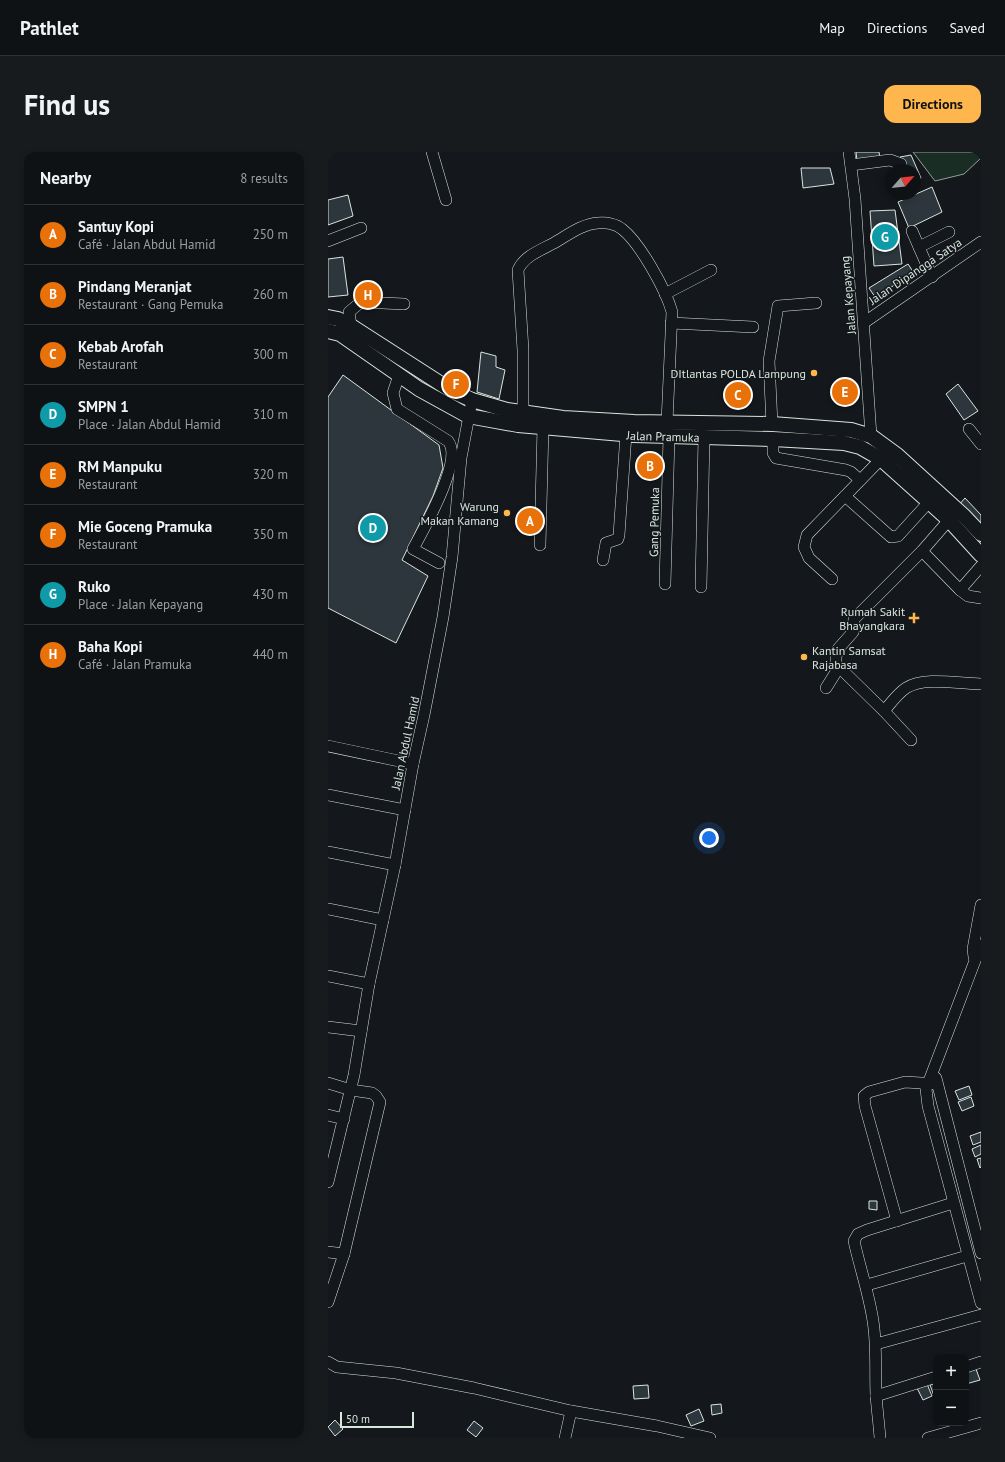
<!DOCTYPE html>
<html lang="en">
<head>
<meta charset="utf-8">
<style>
  :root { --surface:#0f1215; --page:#181b1e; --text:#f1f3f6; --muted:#9b9ea0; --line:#2f3234; --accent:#ffb74d }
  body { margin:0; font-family:"PT Sans",sans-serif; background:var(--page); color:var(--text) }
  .controls { position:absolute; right:12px; bottom:12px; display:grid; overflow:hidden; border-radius:8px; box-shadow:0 2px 6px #0003 }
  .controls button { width:36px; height:36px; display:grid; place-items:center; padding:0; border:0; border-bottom:1px solid var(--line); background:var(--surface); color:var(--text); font:20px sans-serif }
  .compass { position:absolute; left:557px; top:12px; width:36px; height:36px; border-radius:50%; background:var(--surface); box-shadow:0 2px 6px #0003; rotate:63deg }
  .scale { position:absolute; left:12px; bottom:10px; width:74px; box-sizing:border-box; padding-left:4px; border:2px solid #d8e6dc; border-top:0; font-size:11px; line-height:14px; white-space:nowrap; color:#d8e6dc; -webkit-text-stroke:3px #14181c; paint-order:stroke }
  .you { position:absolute; left:381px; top:686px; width:14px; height:14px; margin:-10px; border:3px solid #fff; border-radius:50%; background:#1a73e8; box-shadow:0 0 0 6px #1a73e833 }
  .badge { display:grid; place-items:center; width:26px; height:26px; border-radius:50%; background:var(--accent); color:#fff; font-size:13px; font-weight:700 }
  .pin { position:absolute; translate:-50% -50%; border:2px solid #fff; box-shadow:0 1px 4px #0006 }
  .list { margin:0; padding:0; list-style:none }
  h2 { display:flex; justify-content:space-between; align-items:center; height:52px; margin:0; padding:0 16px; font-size:17px }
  h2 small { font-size:13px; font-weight:400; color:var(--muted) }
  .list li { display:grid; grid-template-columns:26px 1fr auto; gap:12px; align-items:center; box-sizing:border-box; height:60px; padding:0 16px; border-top:1px solid var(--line) }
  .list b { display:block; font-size:15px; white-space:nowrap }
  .list p { margin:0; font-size:13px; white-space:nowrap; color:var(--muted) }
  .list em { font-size:13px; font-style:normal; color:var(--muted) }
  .map { position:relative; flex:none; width:653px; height:1286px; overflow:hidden; border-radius:12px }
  header { display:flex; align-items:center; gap:24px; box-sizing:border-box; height:56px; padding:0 20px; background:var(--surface); border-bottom:1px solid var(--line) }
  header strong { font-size:19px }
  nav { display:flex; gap:22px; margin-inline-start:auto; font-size:14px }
  .intro { display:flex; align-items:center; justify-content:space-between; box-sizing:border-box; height:96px; padding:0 24px }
  h1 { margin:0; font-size:28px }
  .button { padding:10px 18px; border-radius:12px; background:var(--accent); color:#111; font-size:14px; font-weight:700 }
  main { display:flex; gap:24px; padding:0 24px }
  aside { flex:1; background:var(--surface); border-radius:12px; box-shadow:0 2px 6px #0003 }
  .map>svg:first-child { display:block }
  .green { fill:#1a2d24; stroke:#939e99 }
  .building { fill:#2c363c; stroke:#d8e6dc }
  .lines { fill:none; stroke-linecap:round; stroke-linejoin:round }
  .minor-casing { stroke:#d8e6dc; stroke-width:12 }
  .major-casing { stroke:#d8e6dc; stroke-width:16 }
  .minor { stroke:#14181c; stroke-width:11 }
  .major { stroke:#14181c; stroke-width:14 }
  .poi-dot { fill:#ffb74d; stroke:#14181c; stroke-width:1.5 }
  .labels { text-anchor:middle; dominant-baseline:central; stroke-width:3; stroke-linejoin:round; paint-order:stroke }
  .street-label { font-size:12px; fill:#d8e6dc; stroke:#14181c }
  .poi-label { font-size:12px; fill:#d8e6dc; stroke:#14181c; text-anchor:end }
</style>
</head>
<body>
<header>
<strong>Pathlet</strong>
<nav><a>Map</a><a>Directions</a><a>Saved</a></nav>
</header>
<div class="intro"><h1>Find us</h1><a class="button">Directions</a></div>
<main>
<aside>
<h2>Nearby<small>8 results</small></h2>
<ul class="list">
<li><span class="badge" style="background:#e8710a">A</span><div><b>Santuy Kopi</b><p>Café · Jalan Abdul Hamid</p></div><em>250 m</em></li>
<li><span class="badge" style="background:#e8710a">B</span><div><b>Pindang Meranjat</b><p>Restaurant · Gang Pemuka</p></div><em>260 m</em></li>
<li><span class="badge" style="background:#e8710a">C</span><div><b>Kebab Arofah</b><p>Restaurant</p></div><em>300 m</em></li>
<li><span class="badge" style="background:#0f9aa8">D</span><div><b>SMPN 1</b><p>Place · Jalan Abdul Hamid</p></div><em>310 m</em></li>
<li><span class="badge" style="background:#e8710a">E</span><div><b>RM Manpuku</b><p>Restaurant</p></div><em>320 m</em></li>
<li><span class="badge" style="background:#e8710a">F</span><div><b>Mie Goceng Pramuka</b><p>Restaurant</p></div><em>350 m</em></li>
<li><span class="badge" style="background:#0f9aa8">G</span><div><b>Ruko</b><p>Place · Jalan Kepayang</p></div><em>430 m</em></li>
<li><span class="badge" style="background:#e8710a">H</span><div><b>Baha Kopi</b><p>Café · Jalan Pramuka</p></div><em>440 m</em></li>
</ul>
</aside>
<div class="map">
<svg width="653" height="1286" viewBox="0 0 653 1286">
  <rect width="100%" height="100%" fill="#14181c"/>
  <polygon class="green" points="585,0 653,0 653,6 636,22 607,29"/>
  <g class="building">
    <polygon points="528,0 551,0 552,6 529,9"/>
    <polygon points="583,3 593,26 587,28 587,18 573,18 578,17 572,5"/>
    <polygon points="473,16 502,16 506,32 475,36"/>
    <polygon points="604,35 614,60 581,76 570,50"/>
    <polygon points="20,43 25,64 0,73 0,48"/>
    <polygon points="567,58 574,112 546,114 542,59"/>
    <polygon points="15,105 20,143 0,145 0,107"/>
    <polygon points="580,112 586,121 547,145 541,136"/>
    <polygon points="153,200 168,204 168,215 177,218 171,247 149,240"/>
    <polygon points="15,223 111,293 115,316 105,344 74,408 100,424 68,491 0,456 0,245"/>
    <polygon points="630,232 650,259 636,268 618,242"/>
    <polygon points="637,346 653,363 653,376 630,354"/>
    <polygon points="641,934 644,943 631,948 627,939"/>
    <polygon points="643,945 646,954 634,959 630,950"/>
    <polygon points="653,980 653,990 645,993 642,984"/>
    <polygon points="653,993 653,1002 647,1005 644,997"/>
    <polygon points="653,1006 653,1015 652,1016 649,1007"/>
    <polygon points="541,1049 549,1049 549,1058 541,1057"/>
    <polygon points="648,1217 652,1228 638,1232 638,1221"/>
    <polygon points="608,1231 608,1244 606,1244 602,1233"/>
    <polygon points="599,1232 604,1244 595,1248 589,1236"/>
    <polygon points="320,1233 321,1246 306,1247 305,1234"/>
    <polygon points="393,1252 394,1261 384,1263 383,1253"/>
    <polygon points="371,1257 376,1269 363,1274 358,1263"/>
    <polygon points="7,1268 15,1277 7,1284 0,1275"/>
    <polygon points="146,1269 155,1276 148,1285 139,1278"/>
  </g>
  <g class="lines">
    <g class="minor-casing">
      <g id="minor">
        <polyline points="104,0 118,48"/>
        <polyline points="521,0 527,47 543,284"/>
        <polyline points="523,13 562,8 573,12"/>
        <polyline points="584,79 604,125"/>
        <polyline points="0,89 33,76"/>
        <polyline points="591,95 621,80"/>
        <polyline points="337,142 383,118"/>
        <polyline points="537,170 653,90"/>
        <polyline points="343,171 425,175"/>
        <polyline points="23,174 21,160 33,150 76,152"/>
        <path d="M71,223l-6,18 4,16 51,32c16,19 -25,89 -35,108l26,14"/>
        <path d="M195,261v-63l-5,-80c6,-14 23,-20 36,-27 14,-8 28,-19 44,-20 8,-1 18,1 24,6 18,14 44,61 50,83l-5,110"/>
        <polyline points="444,272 441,209 450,154 488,151"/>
        <polyline points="641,277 653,292"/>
        <polyline points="445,287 445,301 448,306 518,318 523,320 532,328"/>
        <polyline points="517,344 563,385 570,384 600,351"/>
        <polyline points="212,393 215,275"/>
        <polyline points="594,399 632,438 653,414"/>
        <polyline points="275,408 278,391 290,387 291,383 298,282"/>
        <polyline points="504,427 481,406 476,395 479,383 553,307"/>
        <polyline points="337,432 341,285"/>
        <polyline points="373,435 376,284"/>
        <polyline points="632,438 640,444 653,446"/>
        <polyline points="508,512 556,559 583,588"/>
        <polyline points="498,536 508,520 508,505 510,497 525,480 526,467 594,399 621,368"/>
        <path d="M556,559c7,-8 13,-17 22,-23 18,-12 54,-4 75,-4"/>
        <polyline points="0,594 85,612"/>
        <polyline points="0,643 77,658"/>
        <polyline points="0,700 67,713"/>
        <polyline points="0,757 55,768"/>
        <polyline points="653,793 598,937 600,954 653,1151"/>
        <polyline points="646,805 645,797 653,753"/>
        <polyline points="0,824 41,832"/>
        <polyline points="0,875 33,879"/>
        <polyline points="608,926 653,1101"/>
        <polyline points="0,931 23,938 44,941 48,944 52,950 16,1102 0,1150"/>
        <polyline points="0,963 16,967"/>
        <polyline points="0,1030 26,923 41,832 67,713 85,612 96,563 115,465 124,405 133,306 144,248"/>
        <polyline points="569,1069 537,954 536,944 541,940 577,930 609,932"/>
        <polyline points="0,1100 16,1102"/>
        <polyline points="539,1133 639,1104"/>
        <polyline points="548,1192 653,1163"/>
        <polyline points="0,1210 9,1215 68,1221 146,1236 243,1259 329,1274 382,1286"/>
        <polyline points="638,1215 653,1210"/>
        <polyline points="548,1244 608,1225"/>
        <polyline points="237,1286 243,1259"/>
        <path d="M552,1286c-1,-14 -3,-29 -4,-43 -1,-25 1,-49 -3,-74 -4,-27 -13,-53 -19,-80l4,-7 9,-4 86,-27"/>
        <polyline points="600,1286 653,1271"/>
      </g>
    </g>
    <g class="major-casing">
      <g id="major">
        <polyline points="0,165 10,167 23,174 124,239 144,248 179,258 235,266 306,270 444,272 523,278 543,284 569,303 636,364 653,382"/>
        <path id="s1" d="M0,179l12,3 79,55 49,27 50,9 116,10 139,4 71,4 16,4 21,12 68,61 32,35"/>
      </g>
    </g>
    <use href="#minor" class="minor"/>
    <use href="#major" class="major"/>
  </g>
  <g class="poi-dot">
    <circle cx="486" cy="221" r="4"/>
    <circle cx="179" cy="361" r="4"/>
    <path d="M584 460h4v4h4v4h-4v4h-4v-4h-4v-4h4z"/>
    <circle cx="476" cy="505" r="4"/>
  </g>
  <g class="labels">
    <g class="street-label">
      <text transform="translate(587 119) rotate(-34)">Jalan Dipangga Satya</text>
      <text transform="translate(520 143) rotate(-95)">Jalan Kepayang</text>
      <text stroke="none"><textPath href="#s1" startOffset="361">Jalan Pramuka</textPath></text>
      <text transform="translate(326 370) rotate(-89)">Gang Pemuka</text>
      <text transform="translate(77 591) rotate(-78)">Jalan Abdul Hamid</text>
    </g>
    <g class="poi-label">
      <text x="478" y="221">DItlantas POLDA Lampung</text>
      <text x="171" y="354">Warung<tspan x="171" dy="14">Makan Kamang</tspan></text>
      <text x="577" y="459">Rumah Sakit<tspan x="577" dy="14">Bhayangkara</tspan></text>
      <text x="484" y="498" text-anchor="start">Kantin Samsat<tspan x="484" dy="14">Rajabasa</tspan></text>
    </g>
  </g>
</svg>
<div class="controls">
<button>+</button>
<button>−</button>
</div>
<svg class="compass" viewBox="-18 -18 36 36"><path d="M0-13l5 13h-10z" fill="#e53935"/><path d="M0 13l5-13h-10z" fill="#9b9ea0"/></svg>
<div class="scale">50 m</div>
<div class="you"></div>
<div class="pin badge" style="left:202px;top:369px;background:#e8710a">A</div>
<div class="pin badge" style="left:322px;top:314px;background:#e8710a">B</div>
<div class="pin badge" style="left:410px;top:243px;background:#e8710a">C</div>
<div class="pin badge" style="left:45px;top:376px;background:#0f9aa8">D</div>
<div class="pin badge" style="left:517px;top:240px;background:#e8710a">E</div>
<div class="pin badge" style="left:128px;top:232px;background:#e8710a">F</div>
<div class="pin badge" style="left:557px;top:85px;background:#0f9aa8">G</div>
<div class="pin badge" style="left:40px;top:143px;background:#e8710a">H</div>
</div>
</main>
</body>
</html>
